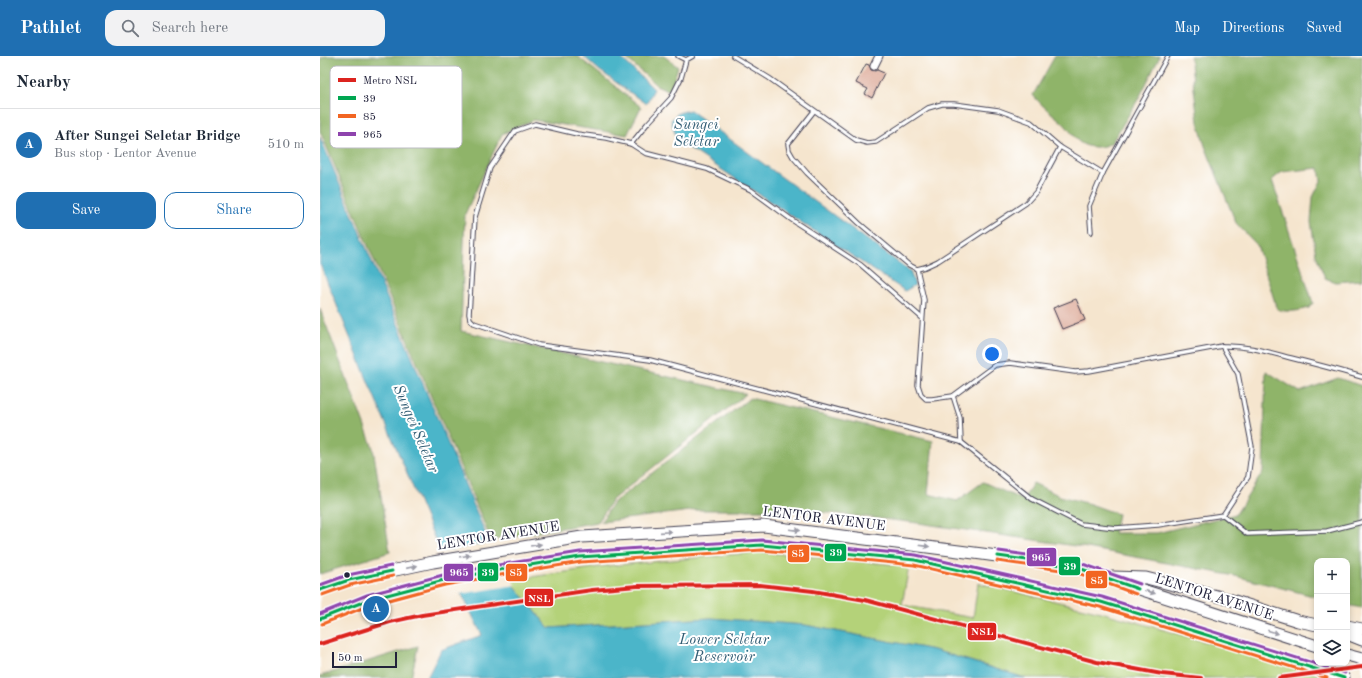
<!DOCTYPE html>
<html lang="en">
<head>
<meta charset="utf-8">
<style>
  :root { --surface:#fff; --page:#f2f2f3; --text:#1f2937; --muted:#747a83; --line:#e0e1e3; --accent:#1f6fb2 }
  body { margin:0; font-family:"Old Standard TT",serif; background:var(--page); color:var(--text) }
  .controls { position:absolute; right:12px; bottom:12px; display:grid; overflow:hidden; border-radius:8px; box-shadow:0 2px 6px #0003 }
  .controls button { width:36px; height:36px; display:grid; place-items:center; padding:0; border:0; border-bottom:1px solid var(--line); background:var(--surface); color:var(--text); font:20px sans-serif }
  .scale { position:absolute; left:12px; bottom:10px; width:65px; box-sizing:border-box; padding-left:4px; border:2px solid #22223b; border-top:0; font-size:11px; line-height:14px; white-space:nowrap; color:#22223b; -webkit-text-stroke:3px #fff; paint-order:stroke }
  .you { position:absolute; left:672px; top:298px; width:14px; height:14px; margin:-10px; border:3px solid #fff; border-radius:50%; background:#1a73e8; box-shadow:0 0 0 6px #1a73e833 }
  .badge { display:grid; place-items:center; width:26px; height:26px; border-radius:50%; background:var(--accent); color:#fff; font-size:13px; font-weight:700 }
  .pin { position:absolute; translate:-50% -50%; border:2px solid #fff; box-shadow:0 1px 4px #0006 }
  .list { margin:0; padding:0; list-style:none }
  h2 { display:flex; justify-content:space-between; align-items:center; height:52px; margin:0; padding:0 16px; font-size:17px }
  h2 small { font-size:13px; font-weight:400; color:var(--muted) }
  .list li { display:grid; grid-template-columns:26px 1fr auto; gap:12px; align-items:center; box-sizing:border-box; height:72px; padding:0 16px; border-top:1px solid var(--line) }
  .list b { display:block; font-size:15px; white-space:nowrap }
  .list p { margin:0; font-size:13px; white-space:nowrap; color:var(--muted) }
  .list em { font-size:13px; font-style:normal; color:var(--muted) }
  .actions { display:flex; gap:8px; padding:12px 16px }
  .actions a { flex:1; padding:9px 0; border:1px solid var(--accent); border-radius:12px; text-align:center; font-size:14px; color:var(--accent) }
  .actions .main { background:var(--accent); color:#fff }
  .icon { flex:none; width:22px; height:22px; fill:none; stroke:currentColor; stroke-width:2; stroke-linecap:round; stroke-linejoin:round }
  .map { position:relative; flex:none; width:1042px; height:622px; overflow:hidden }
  header { display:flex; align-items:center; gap:24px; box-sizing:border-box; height:56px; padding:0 20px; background:var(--accent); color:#fff }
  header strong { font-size:19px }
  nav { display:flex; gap:22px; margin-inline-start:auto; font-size:14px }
  .search { width:280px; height:36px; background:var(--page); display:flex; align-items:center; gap:10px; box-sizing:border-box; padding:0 14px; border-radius:12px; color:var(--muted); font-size:15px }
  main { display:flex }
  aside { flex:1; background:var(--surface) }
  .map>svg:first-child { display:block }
  .green { fill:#b4d279; stroke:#6b7a5a }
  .forest { fill:#8fb469; stroke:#586b52 }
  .water { fill:#4bb5c9; stroke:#366c82 }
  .pier { fill:#f5e5ce }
  .building { fill:#dead9c }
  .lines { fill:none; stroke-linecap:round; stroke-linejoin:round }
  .service-casing { stroke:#423f51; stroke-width:5.5 }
  .minor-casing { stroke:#423f51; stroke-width:9 }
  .primary-casing { stroke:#423f51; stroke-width:13 }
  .service { stroke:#fff; stroke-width:3.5 }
  .minor { stroke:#fff; stroke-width:7 }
  .primary { stroke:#fff; stroke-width:11 }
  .bus-1-casing { stroke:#fff; stroke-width:6 }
  .bus-2-casing { stroke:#fff; stroke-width:6 }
  .bus-3-casing { stroke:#fff; stroke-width:6 }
  .bus-1 { stroke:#00a651; stroke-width:3 }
  .bus-2 { stroke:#f26522; stroke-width:3 }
  .bus-3 { stroke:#8e44ad; stroke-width:3 }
  .metro-1-casing { stroke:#fff; stroke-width:7 }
  .metro-1 { stroke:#dc241f; stroke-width:4 }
  .oneway { fill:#9c9ca7 }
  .bus-dot { fill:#22223b; stroke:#fff; stroke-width:1.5 }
  .labels { text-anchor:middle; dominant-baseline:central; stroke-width:4; stroke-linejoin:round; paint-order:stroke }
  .street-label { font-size:14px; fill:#22223b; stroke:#fff }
  .water-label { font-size:15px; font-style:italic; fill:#325d74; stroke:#fff }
  .key { fill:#fff; stroke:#bdbdc4; stroke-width:1 }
  .key-label { font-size:11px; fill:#22223b }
  .line-badge { stroke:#fff; stroke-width:1.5 }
  .badge-label { font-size:11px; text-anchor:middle; font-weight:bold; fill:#fff }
</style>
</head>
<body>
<header>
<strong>Pathlet</strong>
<div class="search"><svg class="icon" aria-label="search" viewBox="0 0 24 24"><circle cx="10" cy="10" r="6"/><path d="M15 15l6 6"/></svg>Search here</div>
<nav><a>Map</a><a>Directions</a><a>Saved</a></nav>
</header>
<main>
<aside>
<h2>Nearby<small></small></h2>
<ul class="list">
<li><span class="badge">A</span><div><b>After Sungei Seletar Bridge</b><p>Bus stop · Lentor Avenue</p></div><em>510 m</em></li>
</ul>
<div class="actions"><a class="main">Save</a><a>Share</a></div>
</aside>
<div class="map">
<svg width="1042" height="622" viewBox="0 0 1042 622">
  <rect width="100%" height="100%" fill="#fff"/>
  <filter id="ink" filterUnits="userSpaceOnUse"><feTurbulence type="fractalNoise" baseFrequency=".025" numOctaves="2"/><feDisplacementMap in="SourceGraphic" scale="8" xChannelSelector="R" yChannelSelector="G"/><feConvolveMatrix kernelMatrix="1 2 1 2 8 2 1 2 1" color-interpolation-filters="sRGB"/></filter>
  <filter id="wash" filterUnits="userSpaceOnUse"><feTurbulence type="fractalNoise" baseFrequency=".012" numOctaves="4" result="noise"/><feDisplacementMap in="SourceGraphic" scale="16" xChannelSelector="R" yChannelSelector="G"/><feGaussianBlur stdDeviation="0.9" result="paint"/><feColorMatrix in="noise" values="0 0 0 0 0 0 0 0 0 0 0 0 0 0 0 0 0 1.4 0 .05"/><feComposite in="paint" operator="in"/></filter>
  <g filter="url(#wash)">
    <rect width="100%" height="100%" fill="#f5e5ce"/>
    <polygon class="green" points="441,496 589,510 582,549 653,562 658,527 781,556 1012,622 705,622 614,594 485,569 391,562 229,572 190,524 287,510"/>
    <g class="forest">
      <polygon points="6,0 257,0 321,51 307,79 213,64 182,78 145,158 141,275 426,338 293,443 278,466 171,484 0,75 0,3"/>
      <polygon points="304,0 344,0 358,11 350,35 336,29"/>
      <path d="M735,0h105l-21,42 -27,44c-9,7 -26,7 -35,-2 -4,-4 -7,-10 -12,-15 -10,-10 -23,-18 -32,-30z"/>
      <path d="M870,0h172v224l-27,2 -10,-4 -9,-23 -5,-33 2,-25 8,-16 -2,-13 -37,4 -10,8 41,123 -4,5c-10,3 -22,5 -32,1l-20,-64 -21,-22 -31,-77 -7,-24z"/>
      <polygon points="0,253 53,392 70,496 0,518"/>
      <polygon points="946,315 980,336 1018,322 1042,330 1042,552 1027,549 1027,505 997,505 997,541 915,520 762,491 598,467 483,454 378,454 281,466 293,447 430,342 613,385 608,438 637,445 663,426 703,444 713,427 740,440 770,448 798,458 794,477 837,477 916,458 943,416"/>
      <polygon points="98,590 91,622 0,622 0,620"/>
    </g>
    <g class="water">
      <polygon points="263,0 299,0 334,33 326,48 279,14"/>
      <polygon points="370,54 590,215 595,229 585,235 357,84 351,64 358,57"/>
      <polygon points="0,81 180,512 229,572 391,562 485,569 614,594 705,622 107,622 121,594 162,579 117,488 47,323 0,208"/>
    </g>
    <polygon class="pier" points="172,486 182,511 196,529 140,538 119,496"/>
    <g id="blocks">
      <g class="building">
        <polygon points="546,8 549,9 551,14 555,15 557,14 564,17 552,42 545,38 548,33 536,27"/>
        <polygon points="756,243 765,264 742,273 733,252"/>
      </g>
    </g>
  </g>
  <g filter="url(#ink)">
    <use href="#blocks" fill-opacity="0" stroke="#423f51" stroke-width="1"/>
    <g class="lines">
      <g class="service-casing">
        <g id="service">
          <polyline points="358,0 366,4"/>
          <polyline points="413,0 449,22 536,84 547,87 556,86 608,52 622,48 634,48 678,54 711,66 740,91 783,117"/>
          <polyline points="494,55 468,88 469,94 473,101 487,117 539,167 589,209 597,213 605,211 618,205 706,147 716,136 740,91"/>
          <polyline points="311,88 327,68 351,42 361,22 366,4 373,0"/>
          <polyline points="771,176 769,150 783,117 848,0"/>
          <path d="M597,213l7,31 -6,85 3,9 5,5h6l21,-3 42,-31 15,-2 65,9 14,-1 133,-25c24,-1 46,6 69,12 24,6 48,12 71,19"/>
          <polyline points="602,262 541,209 472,164 431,134 387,113 325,97 311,88 286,82 257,78 215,68 195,75 170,112 155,161 149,258 150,263 154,267 219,289 330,304 641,386 712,443 761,468 796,472 838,469 903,459 928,421 932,391 918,318 902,290"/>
          <polyline points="633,340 640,362 641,386"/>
          <polyline points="903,459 927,478 1007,475 1042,466"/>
        </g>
      </g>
      <g class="minor-casing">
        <polyline id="minor" points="554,10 559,0"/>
      </g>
      <g class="primary-casing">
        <g id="primary">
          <polyline points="792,521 826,522 905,542 978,565 997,569"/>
          <polyline points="0,534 29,524 113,506 262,481 444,470 662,498 756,511 779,520 997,590"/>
          <polyline points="0,563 48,544 124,524 185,513 260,501 442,489 595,504 781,546 1024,622"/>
          <polyline points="1027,570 1042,573"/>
          <polyline points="1027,578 1042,584"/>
          <polyline points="1027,599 1042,603"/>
        </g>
      </g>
      <use href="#service" class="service"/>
      <use href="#minor" class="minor"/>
      <use href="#primary" class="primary"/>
      <g class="bus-1-casing">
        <g id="bus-1">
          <polyline points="678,500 756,511 818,533"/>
          <polyline points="0,534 29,524 72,515"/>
          <polyline points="0,563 48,544 124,524 185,513 260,501 442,489 595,504 781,546 1024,622"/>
        </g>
      </g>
      <g class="bus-2-casing">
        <g id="bus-2">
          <polyline points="677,505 755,516 816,538"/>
          <polyline points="2,539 30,529 73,520"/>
          <polyline points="2,568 50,549 125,529 186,518 261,506 442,494 594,509 780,551 1007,622"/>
        </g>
      </g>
      <g class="bus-3-casing">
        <g id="bus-3">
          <polyline points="679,495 757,506 820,528"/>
          <polyline points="0,529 28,519 71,510"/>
          <polyline points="0,558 47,539 123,519 184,508 260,496 442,484 596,499 782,541 1025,617"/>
        </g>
      </g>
      <use href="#bus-1" class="bus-1"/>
      <use href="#bus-2" class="bus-2"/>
      <use href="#bus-3" class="bus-3"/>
      <g class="metro-1-casing">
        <g id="metro-1">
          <polyline points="0,588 70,566 102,559 272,534 317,530 440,529 493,535 545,544 777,606 842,618 881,622"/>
          <polyline points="959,622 1042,611"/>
        </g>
      </g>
      <use href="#metro-1" class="metro-1"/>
    </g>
    <defs><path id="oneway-solid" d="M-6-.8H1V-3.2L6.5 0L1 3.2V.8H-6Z"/></defs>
    <g class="oneway">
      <use href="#oneway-solid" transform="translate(475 474) rotate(7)"/>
      <use href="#oneway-solid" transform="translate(346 476) rotate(-4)"/>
      <use href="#oneway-solid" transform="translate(216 489) rotate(-9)"/>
      <use href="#oneway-solid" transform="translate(604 490) rotate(7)"/>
      <use href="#oneway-solid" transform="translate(145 500) rotate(-10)"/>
      <use href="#oneway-solid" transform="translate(92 511) rotate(-13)"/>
      <use href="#oneway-solid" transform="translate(830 536) rotate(18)"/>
      <use href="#oneway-solid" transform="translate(953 576) rotate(18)"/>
    </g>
  </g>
  <circle class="bus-dot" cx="27" cy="519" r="3.5"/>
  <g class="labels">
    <g class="street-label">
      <text transform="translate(504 463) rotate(7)">LENTOR AVENUE</text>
      <text transform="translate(178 480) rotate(-9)">LENTOR AVENUE</text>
      <text transform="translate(894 541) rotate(18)">LENTOR AVENUE</text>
    </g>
    <g class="water-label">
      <text x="376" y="69">Sungei<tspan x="376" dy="17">Seletar</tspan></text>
      <text transform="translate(95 373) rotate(67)">Sungei Seletar</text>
      <text x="404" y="584">Lower Seletar<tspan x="404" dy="17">Reservoir</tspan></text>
    </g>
  </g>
  <rect x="10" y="10" width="132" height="82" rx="6" class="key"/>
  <rect x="18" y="22" width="18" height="4" fill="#dc241f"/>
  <rect x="18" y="40" width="18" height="4" fill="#00a651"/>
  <rect x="18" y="58" width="18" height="4" fill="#f26522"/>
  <rect x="18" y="76" width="18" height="4" fill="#8e44ad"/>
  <g class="key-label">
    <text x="43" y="28">Metro NSL</text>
    <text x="43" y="46">39</text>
    <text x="43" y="64">85</text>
    <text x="43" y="82">965</text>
  </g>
  <g class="line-badge">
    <rect x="504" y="487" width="23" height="19" rx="4" fill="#00a651"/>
    <rect x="467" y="488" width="23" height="19" rx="4" fill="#f26522"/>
    <rect x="706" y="491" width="31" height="20" rx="4" fill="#8e44ad"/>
    <rect x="738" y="500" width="23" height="20" rx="4" fill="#00a651"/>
    <rect x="157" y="506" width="22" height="20" rx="4" fill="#00a651"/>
    <rect x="123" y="507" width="31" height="19" rx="4" fill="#8e44ad"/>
    <rect x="185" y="507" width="23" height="19" rx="4" fill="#f26522"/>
    <rect x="765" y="514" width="23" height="19" rx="4" fill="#f26522"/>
    <rect x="204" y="532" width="30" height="19" rx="4" fill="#dc241f"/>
    <rect x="647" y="566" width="30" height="19" rx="4" fill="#dc241f"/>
  </g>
  <g class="badge-label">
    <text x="516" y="500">39</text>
    <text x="478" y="501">85</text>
    <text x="721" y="505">965</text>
    <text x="750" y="514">39</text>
    <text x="168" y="520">39</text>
    <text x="139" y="520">965</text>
    <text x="196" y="520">85</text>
    <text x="777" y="528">85</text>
    <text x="219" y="546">NSL</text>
    <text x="662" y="579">NSL</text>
  </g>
</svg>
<div class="controls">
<button>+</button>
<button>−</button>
<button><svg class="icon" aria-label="layers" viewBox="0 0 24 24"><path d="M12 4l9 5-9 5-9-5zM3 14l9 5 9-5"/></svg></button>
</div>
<div class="scale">50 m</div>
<div class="you"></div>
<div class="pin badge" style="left:56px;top:553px">A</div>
</div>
</main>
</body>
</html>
